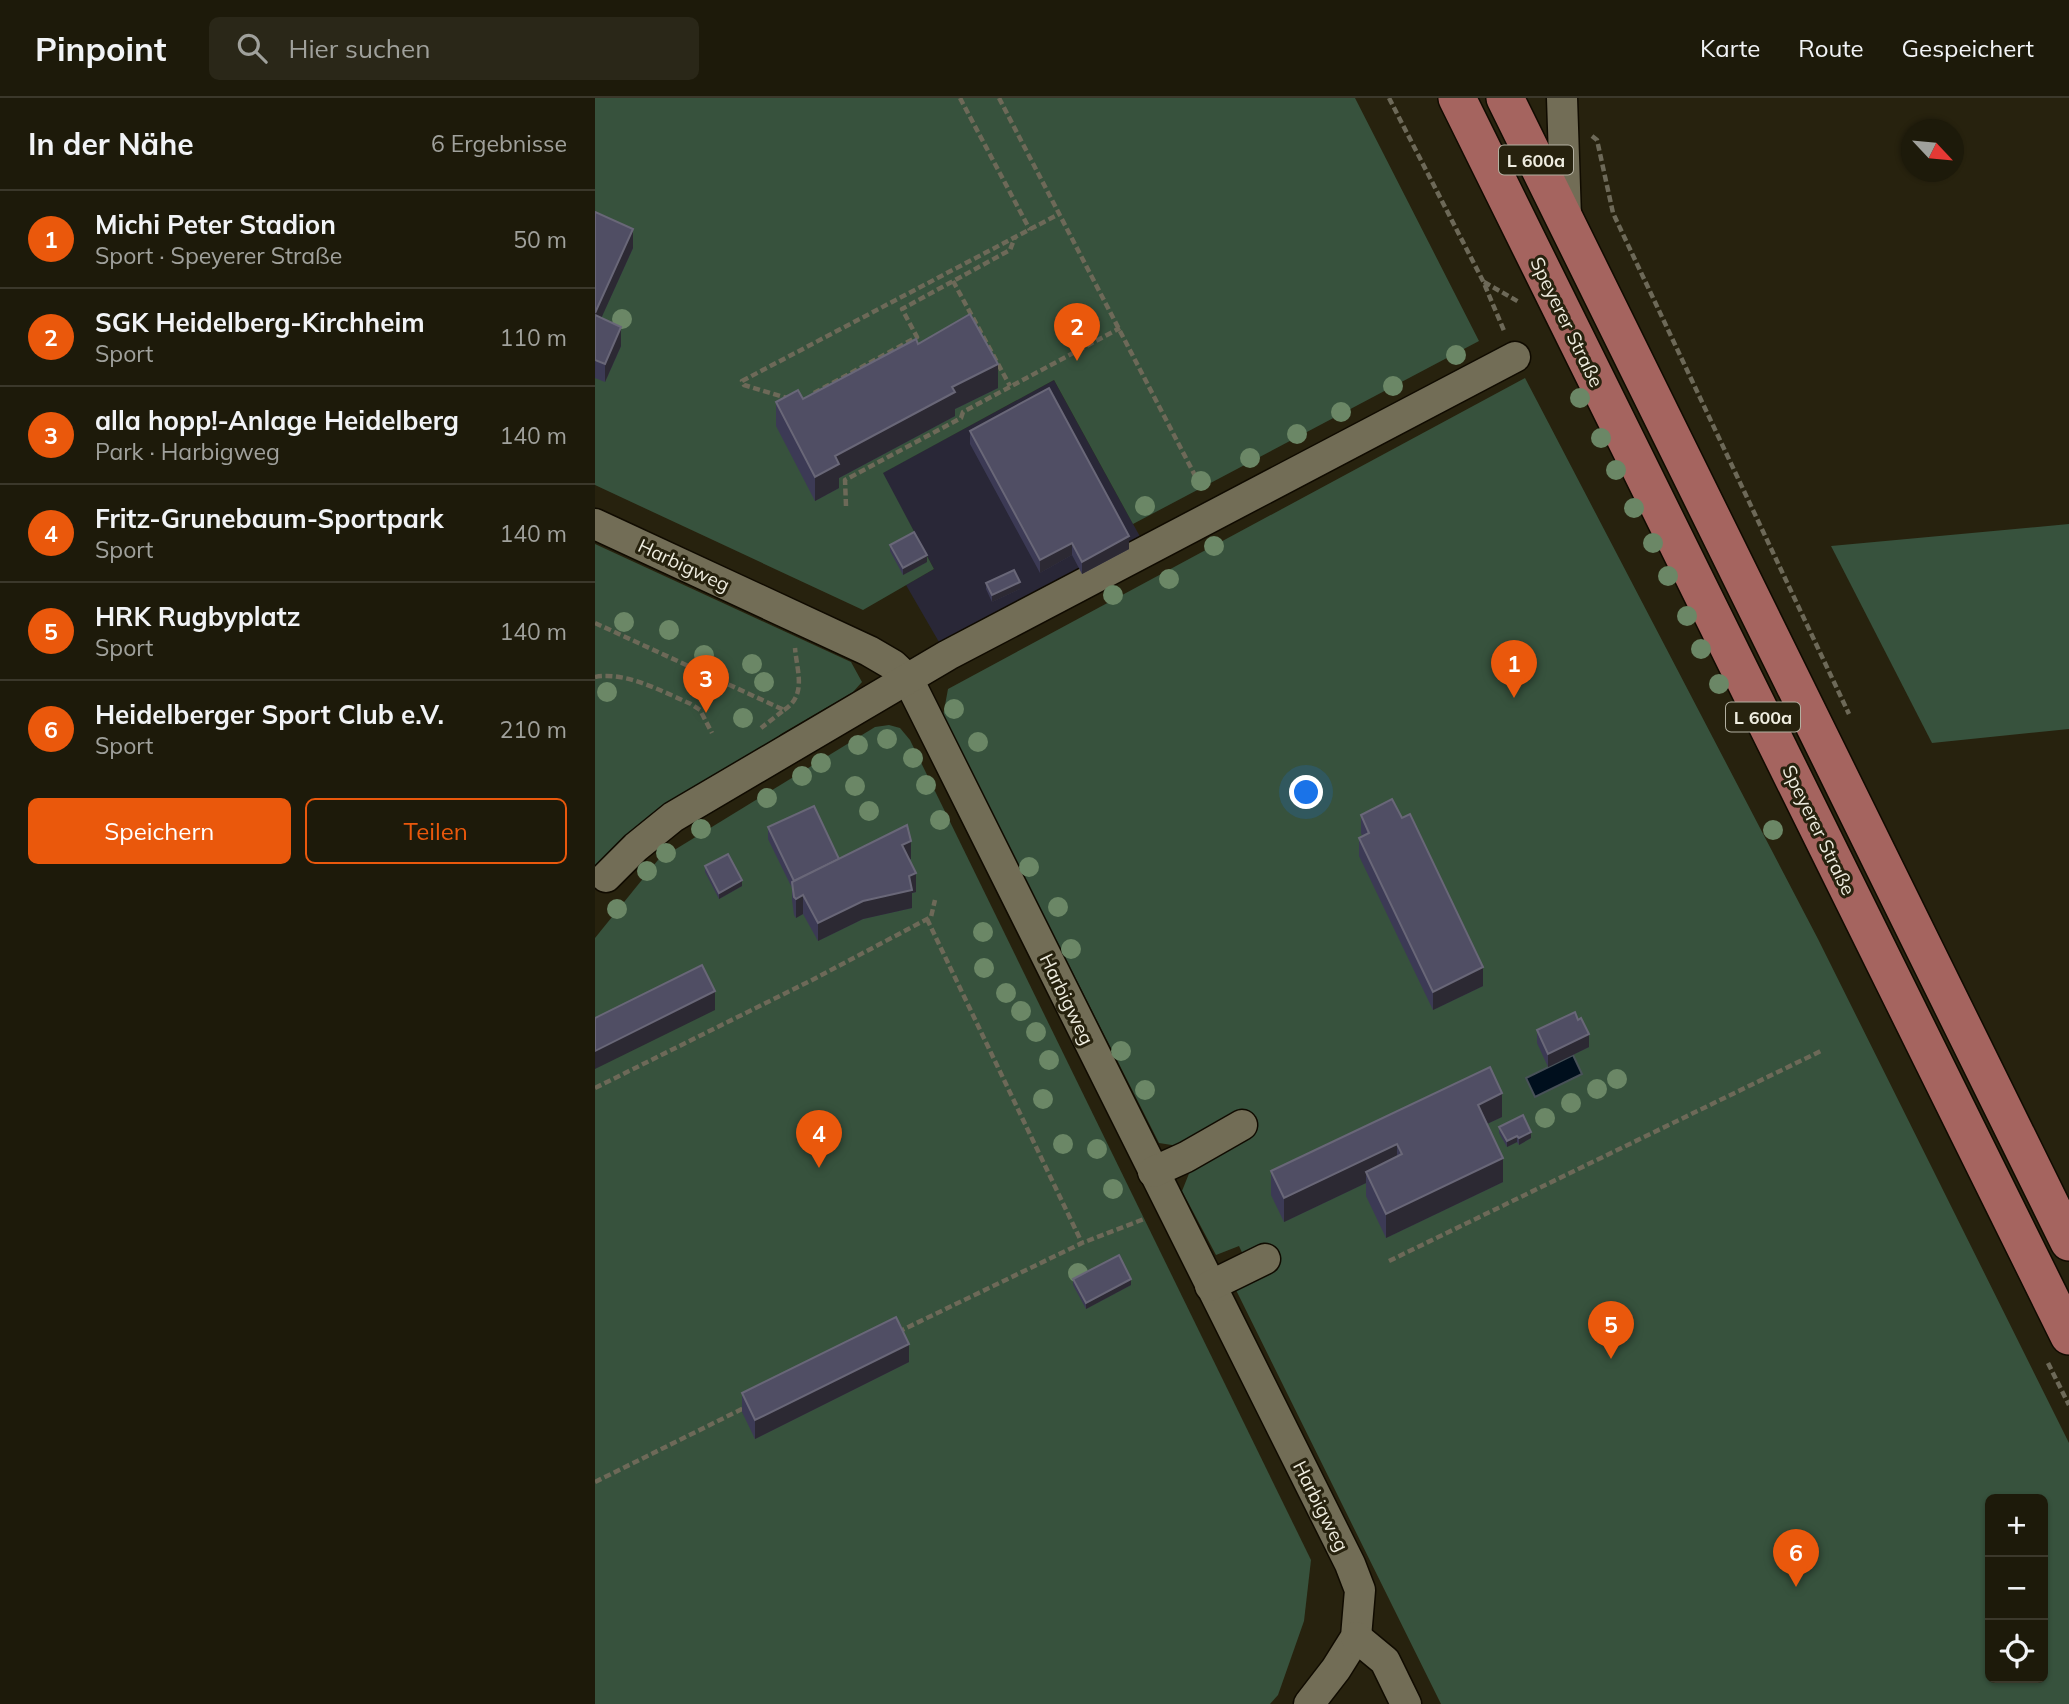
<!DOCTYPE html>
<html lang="de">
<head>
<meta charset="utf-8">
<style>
  :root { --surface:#1d1a0a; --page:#2a2718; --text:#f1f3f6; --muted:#a0a19c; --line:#3b382b; --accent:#ea580c }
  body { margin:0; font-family:Mulish,sans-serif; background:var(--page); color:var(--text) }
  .controls { position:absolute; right:21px; bottom:21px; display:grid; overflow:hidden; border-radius:10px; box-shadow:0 2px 5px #0004 }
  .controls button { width:63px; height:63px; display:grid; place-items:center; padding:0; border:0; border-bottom:2px solid var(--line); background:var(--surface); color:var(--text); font:35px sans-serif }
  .compass { position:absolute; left:1306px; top:21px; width:63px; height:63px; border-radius:50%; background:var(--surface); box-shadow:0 2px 5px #0004; rotate:116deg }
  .you { position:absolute; left:712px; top:695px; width:24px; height:24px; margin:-18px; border:5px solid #fff; border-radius:50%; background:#1a73e8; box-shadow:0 0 0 10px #1a73e833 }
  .badge { display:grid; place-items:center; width:46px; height:46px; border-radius:50%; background:var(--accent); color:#fff; font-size:23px; font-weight:700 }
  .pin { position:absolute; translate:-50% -58px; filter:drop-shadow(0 2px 4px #0008) }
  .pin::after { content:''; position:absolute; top:37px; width:24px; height:21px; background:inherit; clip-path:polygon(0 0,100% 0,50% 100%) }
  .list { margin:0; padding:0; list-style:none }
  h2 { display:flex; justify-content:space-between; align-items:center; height:91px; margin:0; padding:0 28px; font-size:30px }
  h2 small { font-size:23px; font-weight:400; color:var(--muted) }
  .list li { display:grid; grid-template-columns:46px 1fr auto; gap:21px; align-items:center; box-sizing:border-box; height:98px; padding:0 28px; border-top:2px solid var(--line) }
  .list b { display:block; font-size:26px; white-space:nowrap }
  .list p { margin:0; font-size:23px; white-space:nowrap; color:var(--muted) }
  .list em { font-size:23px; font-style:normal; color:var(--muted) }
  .actions { display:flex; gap:14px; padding:21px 28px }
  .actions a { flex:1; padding:16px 0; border:2px solid var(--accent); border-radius:10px; text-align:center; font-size:24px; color:var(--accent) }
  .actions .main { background:var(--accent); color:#fff }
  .icon { flex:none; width:38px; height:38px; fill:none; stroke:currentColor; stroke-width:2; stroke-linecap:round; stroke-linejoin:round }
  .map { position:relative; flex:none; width:1474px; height:1606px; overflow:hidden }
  header { display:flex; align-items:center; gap:42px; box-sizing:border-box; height:98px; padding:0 35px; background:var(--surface); border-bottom:2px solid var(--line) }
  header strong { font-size:33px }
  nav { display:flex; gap:38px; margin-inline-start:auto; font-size:24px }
  .search { width:490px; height:63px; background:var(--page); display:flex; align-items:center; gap:18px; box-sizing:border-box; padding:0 24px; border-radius:10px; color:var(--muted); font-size:26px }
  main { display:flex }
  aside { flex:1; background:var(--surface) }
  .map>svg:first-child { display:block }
  .education { fill:#292737 }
  .green { fill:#37523d; fill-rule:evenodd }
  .water { fill:#000f1d; stroke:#485258; stroke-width:2 }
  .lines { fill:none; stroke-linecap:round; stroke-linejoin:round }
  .minor-casing { stroke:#100b00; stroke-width:33 }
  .major-casing { stroke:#100b00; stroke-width:40 }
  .path { stroke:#6d6958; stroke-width:4.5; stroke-dasharray:7 3.5; stroke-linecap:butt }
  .minor { stroke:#726d56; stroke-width:30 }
  .major { stroke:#a5645f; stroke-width:37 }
  .tree { fill:#6b8766 }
  .wall { fill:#3c3a55 }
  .shaded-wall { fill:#2c2933 }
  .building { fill:#504e64; stroke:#696778; stroke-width:2 }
  .labels { text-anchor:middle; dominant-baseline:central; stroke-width:6; stroke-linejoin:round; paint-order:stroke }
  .shield { fill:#27220e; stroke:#b3b0a1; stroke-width:2 }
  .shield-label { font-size:18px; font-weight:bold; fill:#efede0 }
  .street-label { font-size:19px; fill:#efede0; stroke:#27220e }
</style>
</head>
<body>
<header>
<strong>Pinpoint</strong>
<div class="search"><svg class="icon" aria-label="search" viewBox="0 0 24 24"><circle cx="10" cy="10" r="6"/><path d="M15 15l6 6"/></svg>Hier suchen</div>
<nav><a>Karte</a><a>Route</a><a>Gespeichert</a></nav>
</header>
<main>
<aside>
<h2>In der Nähe<small>6 Ergebnisse</small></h2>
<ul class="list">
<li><span class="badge">1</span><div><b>Michi Peter Stadion</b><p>Sport · Speyerer Straße</p></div><em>50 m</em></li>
<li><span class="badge">2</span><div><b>SGK Heidelberg-Kirchheim</b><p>Sport</p></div><em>110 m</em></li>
<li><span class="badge">3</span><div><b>alla hopp!-Anlage Heidelberg</b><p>Park · Harbigweg</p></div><em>140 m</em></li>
<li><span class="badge">4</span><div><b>Fritz-Grunebaum-Sportpark</b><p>Sport</p></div><em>140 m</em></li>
<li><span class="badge">5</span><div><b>HRK Rugbyplatz</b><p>Sport</p></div><em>140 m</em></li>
<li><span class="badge">6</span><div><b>Heidelberger Sport Club e.V.</b><p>Sport</p></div><em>210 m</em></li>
</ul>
<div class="actions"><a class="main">Speichern</a><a>Teilen</a></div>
</aside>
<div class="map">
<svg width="1474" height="1606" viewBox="0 0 1474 1606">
  <rect width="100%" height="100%" fill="#27220e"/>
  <polygon class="education" points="459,282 548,444 348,551 311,487 339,471 287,375"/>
  <g class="green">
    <polygon points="0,0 760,0 884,243 538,426 459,282 288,375 339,471 268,512 0,387"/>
    <path d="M930,280l293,561 251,504v261h-628l-205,-414 19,-10 -16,-34 -23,9 -34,-64 8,-20 -12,-25 -19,-3 -216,-427 5,-27zM1395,1401h53v179h-53z"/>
    <polygon points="1474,426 1474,631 1337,645 1236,448"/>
    <polygon points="0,446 256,564 267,584 258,594 186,636 167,653 0,773"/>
    <polygon points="294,627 305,630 315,642 716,1462 709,1523 683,1597 675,1606 0,1606 0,840 63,762 280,629"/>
  </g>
  <polygon class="water" points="978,957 987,976 940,999 931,980"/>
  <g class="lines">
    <g class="minor-casing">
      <g id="minor">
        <polyline points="967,0 971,119"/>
        <polyline points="0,426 274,553 298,567 313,581 755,1466 765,1492 761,1539 741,1571 714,1606"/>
        <polyline points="11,779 41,749 78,719 353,557 920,259"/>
        <polyline points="558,1074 591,1059 647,1027"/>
        <polyline points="615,1188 670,1161"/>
        <polyline points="761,1539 790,1563 811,1606"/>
      </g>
    </g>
    <g class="major-casing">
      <g id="major">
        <polyline points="862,0 1474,1238"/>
        <polyline points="910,0 1474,1144"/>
      </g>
    </g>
    <g class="path">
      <polyline points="365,0 435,132"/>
      <polyline points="404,0 607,391"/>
      <polyline points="794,0 888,183 910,235"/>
      <polyline points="997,38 1002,42 1018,115 1254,616"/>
      <polyline points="358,183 415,288"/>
      <polyline points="889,184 924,204"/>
      <polyline points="219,295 322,239 307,211 415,152 420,139"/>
      <polyline points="195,301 149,287 147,283 464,116"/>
      <polyline points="251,408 250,382 366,320 368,314 525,230"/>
      <polyline points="0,525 189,612 166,630"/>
      <path d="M0,579c31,-6 68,15 96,27l9,6 12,23"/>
      <path d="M189,612c23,-15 13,-38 11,-62"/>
      <polyline points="332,821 487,1145"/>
      <polyline points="0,990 219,881 336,819 340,802"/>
      <polyline points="794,1163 1228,952"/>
      <polyline points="303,1234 487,1145 549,1121"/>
      <polyline points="1453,1265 1474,1307"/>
      <polyline points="0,1384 151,1309"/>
    </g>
    <use href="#minor" class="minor"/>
    <use href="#major" class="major"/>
  </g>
  <g class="tree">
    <circle cx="27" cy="221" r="10"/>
    <circle cx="861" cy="257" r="10"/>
    <circle cx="798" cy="288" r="10"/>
    <circle cx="985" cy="300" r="10"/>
    <circle cx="746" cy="314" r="10"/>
    <circle cx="702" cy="336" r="10"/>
    <circle cx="1006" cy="340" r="10"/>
    <circle cx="655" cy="360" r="10"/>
    <circle cx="1021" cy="372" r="10"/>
    <circle cx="606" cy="383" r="10"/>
    <circle cx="550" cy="408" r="10"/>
    <circle cx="1039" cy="410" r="10"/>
    <circle cx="1058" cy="445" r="10"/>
    <circle cx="619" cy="448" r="10"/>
    <circle cx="1073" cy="478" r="10"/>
    <circle cx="574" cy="481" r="10"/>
    <circle cx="518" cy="497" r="10"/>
    <circle cx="1092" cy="518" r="10"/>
    <circle cx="29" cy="524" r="10"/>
    <circle cx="74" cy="532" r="10"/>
    <circle cx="1106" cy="551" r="10"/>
    <circle cx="109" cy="557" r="10"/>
    <circle cx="157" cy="566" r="10"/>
    <circle cx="169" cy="584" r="10"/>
    <circle cx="1124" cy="586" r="10"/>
    <circle cx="12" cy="594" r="10"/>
    <circle cx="359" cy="611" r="10"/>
    <circle cx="148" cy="620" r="10"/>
    <circle cx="292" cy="641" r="10"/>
    <circle cx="383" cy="644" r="10"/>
    <circle cx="263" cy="647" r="10"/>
    <circle cx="318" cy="660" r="10"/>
    <circle cx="226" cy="665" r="10"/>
    <circle cx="207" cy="678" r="10"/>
    <circle cx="331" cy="687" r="10"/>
    <circle cx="260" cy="688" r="10"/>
    <circle cx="172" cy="700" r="10"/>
    <circle cx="274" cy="713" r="10"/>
    <circle cx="345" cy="722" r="10"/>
    <circle cx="106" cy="731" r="10"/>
    <circle cx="1178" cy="732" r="10"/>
    <circle cx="71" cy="755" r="10"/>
    <circle cx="434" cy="769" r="10"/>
    <circle cx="52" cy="773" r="10"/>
    <circle cx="463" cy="809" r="10"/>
    <circle cx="22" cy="811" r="10"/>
    <circle cx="388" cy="834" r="10"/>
    <circle cx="476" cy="851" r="10"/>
    <circle cx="389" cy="870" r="10"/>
    <circle cx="411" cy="895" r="10"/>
    <circle cx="426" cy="913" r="10"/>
    <circle cx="441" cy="934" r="10"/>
    <circle cx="526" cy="953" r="10"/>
    <circle cx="454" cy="962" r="10"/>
    <circle cx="1022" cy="981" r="10"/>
    <circle cx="1002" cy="991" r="10"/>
    <circle cx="550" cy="992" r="10"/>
    <circle cx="448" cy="1001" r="10"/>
    <circle cx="976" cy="1005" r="10"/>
    <circle cx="950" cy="1020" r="10"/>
    <circle cx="468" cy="1046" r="10"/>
    <circle cx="502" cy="1051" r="10"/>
    <circle cx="518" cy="1091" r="10"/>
    <circle cx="483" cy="1175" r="10"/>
  </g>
  <g class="wall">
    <polygon points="0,114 38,150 6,220 26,248 10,284 0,280"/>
    <polygon points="323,246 403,290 360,311 360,318 244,380 244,390 220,403 181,328 181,304 208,301"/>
    <polygon points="375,333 534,451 487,476 477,457 445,475 375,346"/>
    <polygon points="295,447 332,464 308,477 295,453"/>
    <polygon points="391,485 425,491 397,504 391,491"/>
    <polygon points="766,717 888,888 838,912 764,758 764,740 767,738 766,735"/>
    <polygon points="173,729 244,761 316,761 315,762 321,794 317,795 317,810 268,821 223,843 208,816 201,820 199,817 197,802 197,790 173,741"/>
    <polygon points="110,768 147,788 124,801 110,774"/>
    <polygon points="942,932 994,949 953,969 942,945"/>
    <polygon points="907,1019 892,1026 908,1084 791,1140 771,1098 771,1085 689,1124 676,1097 676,1073"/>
    <polygon points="904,1029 936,1040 924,1047 922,1044 912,1049 904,1035"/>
    <polygon points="478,1181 536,1187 491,1211 478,1187"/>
    <polygon points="314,1264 160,1341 147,1314 147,1295"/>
  </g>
  <g class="shaded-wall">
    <polygon points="38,131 38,150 0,234 0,215"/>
    <polygon points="26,229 26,248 10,284 10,266"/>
    <polygon points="403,266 403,290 360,311 360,318 244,380 244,390 220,403 220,379 240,358 357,289"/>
    <polygon points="534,438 534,451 487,476 487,464"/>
    <polygon points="477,445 477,457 445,475 445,462"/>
    <polygon points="332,457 332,464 308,477 308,470"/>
    <polygon points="425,484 425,491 397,504 397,497"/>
    <polygon points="316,743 316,761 307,765 307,747"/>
    <polygon points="321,775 321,794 317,795 317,810 268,821 223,843 223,825 314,778"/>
    <polygon points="147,782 147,788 124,801 124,795"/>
    <polygon points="208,797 208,816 201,820 201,801"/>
    <polygon points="888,869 888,888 838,912 838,894"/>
    <polygon points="120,893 120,912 0,971 0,953"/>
    <polygon points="994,936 994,949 953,969 953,956"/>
    <polygon points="907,995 907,1019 883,1030 883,1007"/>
    <polygon points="936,1034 936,1040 924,1047 924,1040"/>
    <polygon points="922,1038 922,1044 912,1049 912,1043"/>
    <polygon points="802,1046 802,1070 771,1074 771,1085 689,1124 689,1100"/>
    <polygon points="908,1060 908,1084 791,1140 791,1116"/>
    <polygon points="536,1181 536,1187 491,1211 491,1205"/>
    <polygon points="314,1246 314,1264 160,1341 160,1322"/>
  </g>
  <g class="building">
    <polygon points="0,114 38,131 0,215"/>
    <polygon points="375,216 403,266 357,289 360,294 240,358 244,366 220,379 181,304 203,292 208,301 321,241 323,246"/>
    <polygon points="0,217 26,229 10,266 0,262"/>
    <polygon points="454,290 534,438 487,464 477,445 445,462 375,333"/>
    <polygon points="319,434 332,457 308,470 295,447"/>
    <polygon points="419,472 425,484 397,497 391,485"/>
    <polygon points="797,701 807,720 815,716 888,869 838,894 764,740 774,735 766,717"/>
    <polygon points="219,708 244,761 199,783 173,729"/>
    <polygon points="312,727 316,743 307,747 321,775 314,778 317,792 268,803 223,825 208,797 201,801 199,799 197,784"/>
    <polygon points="133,756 147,782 124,795 110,768"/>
    <polygon points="107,867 120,893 0,953 0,920"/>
    <polygon points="980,914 983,922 986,920 994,936 953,956 942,932"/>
    <polygon points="895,969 907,995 883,1007 908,1060 791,1116 771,1074 807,1056 802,1046 689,1100 676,1073"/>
    <polygon points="928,1017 936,1034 924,1040 922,1038 912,1043 904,1029"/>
    <polygon points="524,1157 536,1181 491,1205 478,1181"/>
    <polygon points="301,1219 314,1246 160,1322 147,1295"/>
  </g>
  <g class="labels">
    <g class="shield">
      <rect x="904" y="47.5" width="74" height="29" rx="5"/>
      <rect x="1131" y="604.5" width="74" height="29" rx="5"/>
    </g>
    <g class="shield-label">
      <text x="941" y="62">L 600a</text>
      <text x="1168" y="619">L 600a</text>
    </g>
    <g class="street-label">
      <text transform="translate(972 224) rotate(64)">Speyerer Straße</text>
      <text transform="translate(89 467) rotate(25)">Harbigweg</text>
      <text transform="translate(1224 732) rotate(64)">Speyerer Straße</text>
      <text transform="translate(472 901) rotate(64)">Harbigweg</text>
      <text transform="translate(726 1408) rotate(63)">Harbigweg</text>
    </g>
  </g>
</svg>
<div class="controls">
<button>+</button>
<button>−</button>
<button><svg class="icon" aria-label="locate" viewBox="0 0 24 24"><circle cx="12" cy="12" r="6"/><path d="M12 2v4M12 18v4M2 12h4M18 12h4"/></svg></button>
</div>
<svg class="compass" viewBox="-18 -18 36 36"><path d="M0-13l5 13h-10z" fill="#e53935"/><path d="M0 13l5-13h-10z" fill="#a0a19c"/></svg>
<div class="you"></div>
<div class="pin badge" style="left:919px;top:600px">1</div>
<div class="pin badge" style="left:482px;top:263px">2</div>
<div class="pin badge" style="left:111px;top:615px">3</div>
<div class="pin badge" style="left:224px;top:1070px">4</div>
<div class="pin badge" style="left:1016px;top:1261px">5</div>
<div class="pin badge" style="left:1201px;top:1489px">6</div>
</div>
</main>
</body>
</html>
